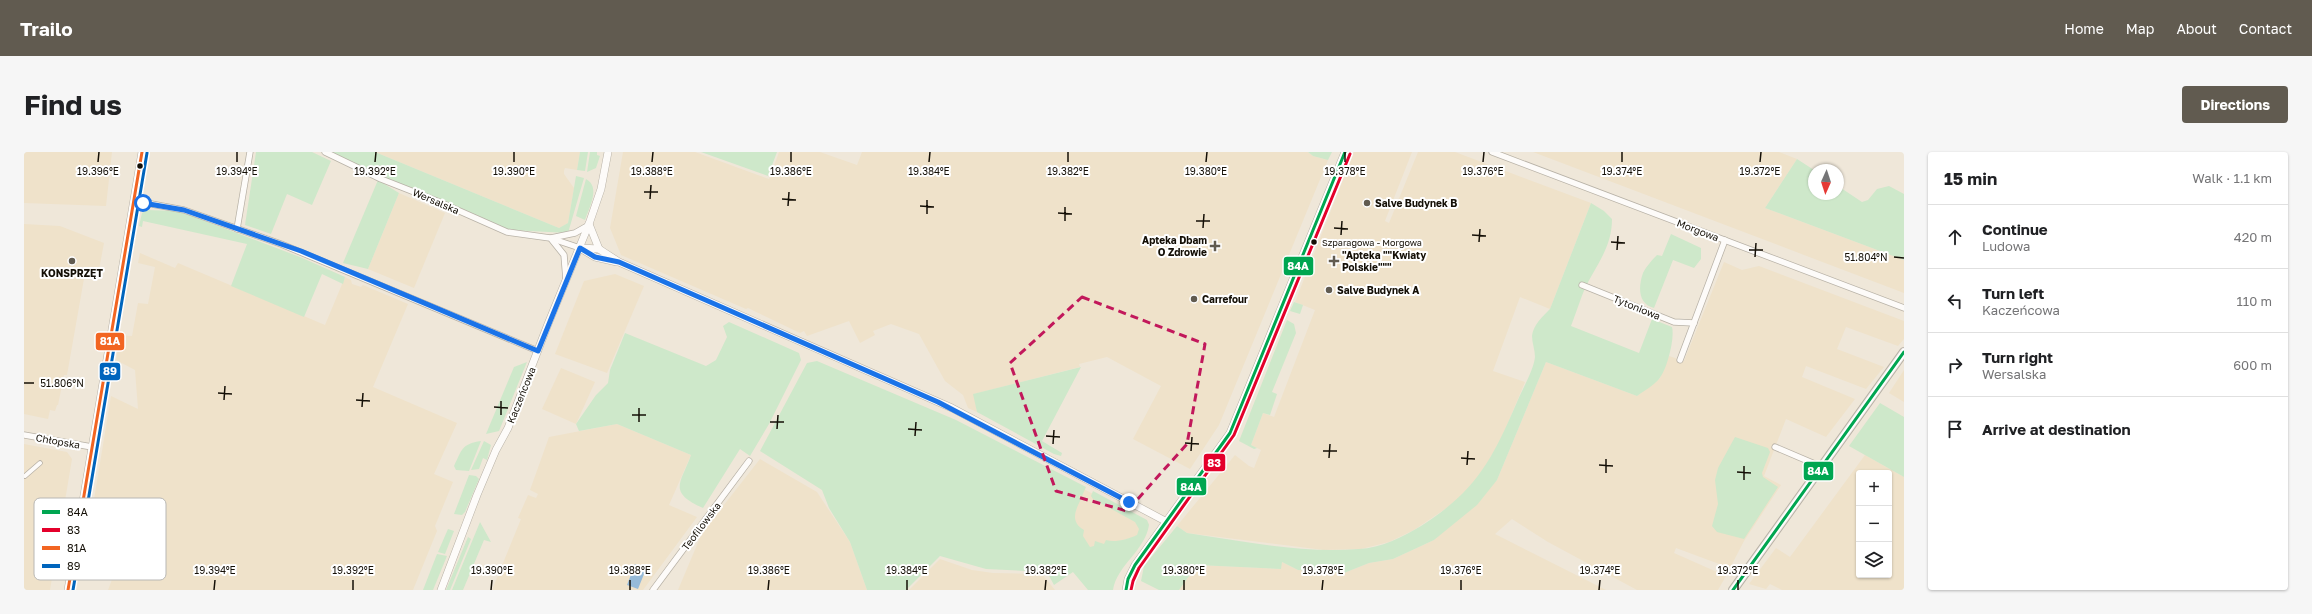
<!DOCTYPE html>
<html lang="en">
<head>
<meta charset="utf-8">
<style>
  :root { --surface:#fff; --page:#f6f6f6; --text:#202124; --muted:#757577; --line:#e0e0e0; --accent:#615b50 }
  body { margin:0; font-family:"Golos Text",sans-serif; background:var(--page); color:var(--text) }
  .controls { position:absolute; right:12px; bottom:12px; display:grid; overflow:hidden; border-radius:4px; box-shadow:0 1px 3px #0004 }
  .controls button { width:36px; height:36px; display:grid; place-items:center; padding:0; border:0; border-bottom:1px solid var(--line); background:var(--surface); color:var(--text); font:20px sans-serif }
  .compass { position:absolute; left:1784px; top:12px; width:36px; height:36px; border-radius:50%; background:var(--surface); box-shadow:0 1px 3px #0004; rotate:183deg }
  .stop { position:absolute; width:12px; height:12px; margin:-9px; border:3px solid #1a73e8; border-radius:50%; background:#fff }
  .stop.end { background:#1a73e8; border-color:#fff; box-shadow:0 1px 4px #0008 }
  .list { margin:0; padding:0; list-style:none }
  h2 { display:flex; justify-content:space-between; align-items:center; height:52px; margin:0; padding:0 16px; font-size:17px }
  h2 small { font-size:13px; font-weight:400; color:var(--muted) }
  .list li { display:grid; grid-template-columns:26px 1fr auto; gap:12px; align-items:center; box-sizing:border-box; height:64px; padding:0 16px; border-top:1px solid var(--line) }
  .list b { display:block; font-size:15px; white-space:nowrap }
  .list p { margin:0; font-size:13px; white-space:nowrap; color:var(--muted) }
  .list em { font-size:13px; font-style:normal; color:var(--muted) }
  .icon { flex:none; width:22px; height:22px; fill:none; stroke:currentColor; stroke-width:2; stroke-linecap:round; stroke-linejoin:round }
  .map { position:relative; flex:none; width:1880px; height:438px; overflow:hidden; border-radius:4px }
  header { display:flex; align-items:center; gap:24px; box-sizing:border-box; height:56px; padding:0 20px; background:var(--accent); color:#fff }
  header strong { font-size:19px }
  nav { display:flex; gap:22px; margin-inline-start:auto; font-size:14px }
  .intro { display:flex; align-items:center; justify-content:space-between; box-sizing:border-box; height:96px; padding:0 24px }
  h1 { margin:0; font-size:28px }
  .button { padding:10px 18px; border-radius:4px; background:var(--accent); color:#fff; font-size:14px; font-weight:700 }
  main { display:flex; gap:24px; padding:0 24px }
  aside { flex:1; background:var(--surface); border-radius:4px; box-shadow:0 1px 3px #0004 }
  .map>svg:first-child { display:block }
  .built { fill:#efe2ca; fill-rule:evenodd }
  .green { fill:#cee8ca }
  .water { fill:#96bad8 }
  .lines { fill:none; stroke-linecap:round; stroke-linejoin:round }
  .pedestrian-casing { stroke:#b8b2a7; stroke-width:5.5 }
  .minor-casing { stroke:#b8b2a7; stroke-width:7 }
  .tertiary-casing { stroke:#b8b2a7; stroke-width:8 }
  .secondary-casing { stroke:#b8b2a7; stroke-width:10 }
  .pedestrian { stroke:#fdfbf9; stroke-width:4 }
  .minor { stroke:#fdfbf9; stroke-width:5.5 }
  .tertiary { stroke:#fdfbf9; stroke-width:7 }
  .secondary { stroke:#f2eeea; stroke-width:8 }
  .bus-1-casing { stroke:#fff; stroke-width:6 }
  .bus-2-casing { stroke:#fff; stroke-width:6 }
  .bus-3-casing { stroke:#fff; stroke-width:6 }
  .bus-4-casing { stroke:#fff; stroke-width:6 }
  .bus-1 { stroke:#00a651; stroke-width:3 }
  .bus-2 { stroke:#e4002b; stroke-width:3 }
  .bus-3 { stroke:#f26522; stroke-width:3 }
  .bus-4 { stroke:#0065bd; stroke-width:3 }
  .route { stroke:#1a73e8; stroke-width:5 }
  .marked { fill:none; stroke:#c2185b; stroke-width:3; stroke-dasharray:8 5; stroke-linejoin:round }
  .ticks { fill:none; stroke:#140f06; stroke-width:1.5 }
  .bus-dot { fill:#140f06; stroke:#fff; stroke-width:1.5 }
  .poi-dot { fill:#615b50; stroke:#fff; stroke-width:1.5 }
  .labels { text-anchor:middle; dominant-baseline:central; stroke-width:4; stroke-linejoin:round; paint-order:stroke }
  .bus-label { font-size:9px; fill:#140f06; stroke:#fff; text-anchor:start }
  .street-label { font-size:10px; fill:#140f06; stroke:#fff }
  .poi-label { font-size:10px; font-weight:bold; fill:#140f06; stroke:#fff; text-anchor:start }
  .key { fill:#fff; stroke:#b8b7b4; stroke-width:1 }
  .key-label { font-size:11px; fill:#140f06 }
  .ticks-label { font-size:10px; text-anchor:middle; fill:#140f06; stroke:#fff; stroke-width:4; stroke-linejoin:round; paint-order:stroke }
  .line-badge { stroke:#fff; stroke-width:1.5 }
  .badge-label { font-size:11px; text-anchor:middle; font-weight:bold; fill:#fff }
</style>
</head>
<body>
<header>
<strong>Trailo</strong>
<nav><a>Home</a><a>Map</a><a>About</a><a>Contact</a></nav>
</header>
<div class="intro"><h1>Find us</h1><a class="button">Directions</a></div>
<main>
<div class="map">
<svg width="1880" height="438" viewBox="0 0 1880 438">
  <rect width="100%" height="100%" fill="#efe7d9"/>
  <g class="built">
    <polygon points="0,0 88,0 82,54 0,51"/>
    <polygon points="351,0 556,0 553,18 541,16 540,19 540,22 550,36 544,71 535,76"/>
    <polygon points="599,0 671,0 745,27 755,0 796,0 833,13 838,0 1284,0 1289,4 1304,8 1195,273 1166,317 1109,287 1137,234 1083,205 1055,212 1056,215 950,242 953,260 944,256 939,243 921,229 895,182 867,172 849,179 851,183 836,191 825,169 783,184 780,179 776,181 724,156 722,157 597,103 586,76"/>
    <polygon points="1330,0 1388,0 1361,69 1365,71 1394,0 1431,0 1567,51 1526,157 1496,145 1469,219 1501,230 1474,295 1452,329 1433,349 1390,378 1365,390 1337,397 1300,398 1163,381 1153,374 1211,303 1225,314 1230,316 1237,298 1227,293 1239,261 1250,265 1291,158 1271,150"/>
    <polygon points="1509,0 1755,0 1773,7 1741,56 1880,108 1880,141"/>
    <polygon points="375,41 421,61 390,136 344,117"/>
    <polygon points="0,72 36,74 80,91 74,123 61,121 43,223 40,223 34,253 33,253 31,259 26,258 24,267 0,262"/>
    <polygon points="116,101 151,116 154,111 301,173 321,125 327,128 328,132 337,135 339,133 384,152 349,235 433,271 410,322 429,330 411,374 413,379 389,438 84,438 92,417 82,412 89,395 64,384 87,244 114,257 111,218 92,208 96,183 108,184 114,151 124,152 131,115 114,111"/>
    <polygon points="1700,110 1718,118 1735,114 1880,169 1880,187 1874,194 1822,175 1813,197 1860,215 1842,237 1782,214 1778,225 1831,247 1802,285 1762,267 1740,324 1757,333 1720,389 1706,416 1652,396 1650,401 1702,424 1694,438 1613,438 1524,390 1488,367 1471,382 1582,438 1155,438 1173,413 1256,417 1258,410 1274,418 1320,421 1345,411 1369,407 1410,388 1473,328 1522,210 1613,244 1636,226 1645,204 1660,209"/>
    <polygon points="591,122 620,134 583,221 531,202 560,129"/>
    <polygon points="537,216 571,230 552,272 518,257"/>
    <polygon points="1880,218 1880,250 1865,241"/>
    <polygon points="593,272 667,303 645,353 673,365 619,438 468,438 497,367 494,366 504,343 512,346 514,342 506,338 525,285"/>
    <polygon points="0,292 43,300 48,307 26,438 0,438"/>
    <path d="M1841,303l39,22v113h-122l-12,-6 -4,5 -17,-5 27,-36 14,9zM1835,321h30v102h-30z"/>
    <polygon points="736,307 793,340 826,390 843,438 654,438 678,381"/>
    <polygon points="1056,335 1125,372 1119,383 1064,397 1044,360"/>
    <polygon points="916,407 948,418 969,421 1018,422 1031,438 885,438"/>
  </g>
  <g class="green">
    <polygon points="232,0 288,0 307,9 288,53 263,42 247,82 221,73"/>
    <polygon points="307,0 351,0 535,76 544,71 552,24 560,26 544,81 486,78 353,23"/>
    <polygon points="556,0 564,0 561,19 553,18"/>
    <polygon points="566,0 573,0 573,3 576,4 572,16 563,20"/>
    <polygon points="677,0 753,0 744,24"/>
    <polygon points="1284,0 1308,0 1304,8 1289,4"/>
    <polygon points="1773,7 1790,18 1790,42 1814,42 1814,34 1838,50 1844,48 1853,37 1865,34 1880,42 1880,108 1741,56"/>
    <path d="M562,27c15,8 3,29 -1,41l-9,-4z"/>
    <polygon points="354,28 375,41 344,117 319,111"/>
    <path d="M1567,51l13,8 8,8c0,28 -15,45 -27,69 -5,12 -9,25 -14,38l68,27 13,-34 20,8c3,11 -5,43 -13,52 -5,6 -15,12 -22,17l-91,-34 -49,118 -20,25 -43,35 -41,19 -24,4 -25,10 -46,-3 -16,-8 -1,7 -84,-4 -18,25h-20l-18,-9 3,-15 33,-40 10,7c56,8 115,21 172,16 22,-1 44,-12 62,-23 55,-35 71,-66 96,-124 5,-12 17,-33 18,-45 0,-7 -3,-14 -3,-21 1,-11 11,-20 18,-27z"/>
    <polygon points="123,58 151,59 168,64 276,105 321,125 319,132 298,122 280,165 207,134 223,92 119,69 118,75 115,74 118,61"/>
    <path d="M1647,82l30,14v11l-7,9 -21,-8 -19,48c-16,-4 -16,-21 -11,-35 3,-6 9,-13 14,-18l5,1z"/>
    <polygon points="1270,150 1279,153 1276,162 1266,159"/>
    <polygon points="1263,168 1270,172 1272,181 1248,240 1253,242 1246,263 1239,261 1227,293 1233,296 1230,297 1215,289"/>
    <path d="M705,170l70,31 2,7 -32,64 -19,32 -10,-7 -37,59c-36,-16 -22,-25 -12,-53l-74,-31 -38,7 -3,-7 20,-29 12,-12 2,-13 15,-37 81,33 10,-6 11,-23 -4,-11z"/>
    <path d="M793,209l139,59 130,67 -4,9 -2,-1 -1,2 2,2c-6,12 -11,23 3,31l-1,6 7,11 4,-1 1,-5 9,3 2,-4c9,3 22,-1 31,-5l2,-6 -4,-7 -42,-23 -2,-3 2,-5 54,29 2,5c-4,26 -32,40 -36,65h-25l-15,-18 -19,13 -7,-13 -61,-3 -46,-13 -34,34h-39l-17,-48 -21,-34 -7,-18 -62,-39 47,-88z"/>
    <polygon points="503,210 475,279 462,282 490,215"/>
    <polygon points="1057,215 1018,289 1038,301 1037,304 1030,302 953,260 949,242"/>
    <polygon points="1856,251 1880,265 1880,325 1825,294"/>
    <polygon points="1711,285 1744,296 1746,300 1738,321 1739,325 1754,335 1720,387 1693,380 1688,374 1694,352 1691,328 1694,316"/>
    <path d="M457,289l-12,30 -13,-1 -2,-4c8,-16 7,-22 27,-25z"/>
    <polygon points="460,289 467,293 463,308 459,306 455,317 447,318"/>
    <polygon points="445,323 452,324 455,327 441,360 438,363 430,362"/>
    <polygon points="456,370 467,390 460,388 439,438 428,438"/>
    <polygon points="424,377 430,379 421,402 414,400"/>
    <polygon points="444,385 447,387 426,438 422,438"/>
    <polygon points="413,402 423,404 409,438 399,438"/>
  </g>
  <polygon class="water" points="611,412 622,417 614,437 603,433"/>
  <g class="lines">
    <g class="pedestrian-casing">
      <polyline id="pedestrian" points="1,324 16,311"/>
    </g>
    <g class="minor-casing">
      <g id="minor">
        <polyline points="301,0 357,27 413,49 483,80 526,86 556,96"/>
        <polyline points="1468,0 1880,156"/>
        <polyline points="111,49 160,58 257,92 514,199"/>
        <polyline points="213,77 226,0"/>
        <polyline points="527,86 551,81 565,73"/>
        <polyline points="528,88 540,103 542,127"/>
        <polyline points="1558,133 1650,170 1670,171"/>
        <polyline points="1656,208 1701,88"/>
        <polyline points="0,283 68,295"/>
        <polyline points="1751,295 1798,315"/>
        <polyline points="629,438 725,309"/>
      </g>
    </g>
    <g class="tertiary-casing">
      <g id="tertiary">
        <polyline points="565,72 575,97"/>
        <polyline points="556,96 575,97 595,110 928,256 1143,370"/>
        <polyline points="556,96 571,105 593,110"/>
        <polyline points="44,438 118,0"/>
        <polyline points="417,438 453,343 472,298 484,276 524,172 565,72 577,37 584,0"/>
        <polyline points="1102,438 1104,427 1111,413 1206,281 1321,0"/>
      </g>
    </g>
    <g class="secondary-casing">
      <polyline id="secondary" points="1709,438 1880,200"/>
    </g>
    <use href="#pedestrian" class="pedestrian"/>
    <use href="#minor" class="minor"/>
    <use href="#tertiary" class="tertiary"/>
    <use href="#secondary" class="secondary"/>
    <g class="bus-1-casing">
      <g id="bus-1">
        <polyline points="1102,438 1104,427 1111,413 1206,281 1321,0"/>
        <polyline points="1709,438 1880,200"/>
      </g>
    </g>
    <g class="bus-2-casing">
      <polyline id="bus-2" points="1107,438 1109,429 1115,416 1210,283 1326,2"/>
    </g>
    <g class="bus-3-casing">
      <polyline id="bus-3" points="44,438 118,0"/>
    </g>
    <g class="bus-4-casing">
      <polyline id="bus-4" points="49,438 123,1"/>
    </g>
    <use href="#bus-1" class="bus-1"/>
    <use href="#bus-2" class="bus-2"/>
    <use href="#bus-3" class="bus-3"/>
    <use href="#bus-4" class="bus-4"/>
  </g>
  <g class="lines">
    <polyline class="route" points="119,51 160,58 277,99 514,199 556,96 571,105 595,110 914,250 1105,350"/>
  </g>
  <path class="marked" d="M1058,145l123,47 -18,100 -60,67 -71,-20 -46,-128z"/>
  <path class="ticks" d="M74,10l1,-10M213,10v-10M351,10l1,-10M490,10v-10M628,10l1,-10M767,10v-10M905,10l1,-10M1044,10v-10M1182,10l1,-10M1321,10v-10M1459,10l1,-10M1598,10v-10M1736,10l1,-10M620,40h14M626,47l1,-14M758,47l14,1M764,54l1,-14M896,54l14,1M1034,61l14,1M903,62v-14M1041,69v-14M1172,69h14M1179,76l1,-14M1310,76l14,1M1317,83l1,-14M1448,83l14,1M1455,90l1,-13M1587,90l14,1M1593,98l1,-14M1725,98h14M1731,105l1,-14M1870,105l10,1M0,231h10M194,241l14,1M200,248l1,-14M332,248l14,1M338,255l1,-14M470,255l14,1M477,263v-14M608,263h14M615,270v-14M746,270h14M753,277l1,-14M884,277l14,1M891,284l1,-14M1022,284l14,1M1161,291l14,1M1029,292l1,-14M1167,299l1,-14M1299,299h14M1305,306l1,-14M1437,306l14,1M1443,313l1,-14M1575,313l14,1M1713,320l14,1M1582,321v-14M1720,328v-14M190,438l1,-10M329,438v-10M467,438l1,-10M606,438v-10M744,438l1,-10M883,438v-10M1021,438l1,-10M1160,438v-10M1298,438l1,-10M1437,438v-10M1575,438l1,-10M1714,438v-10"/>
  <g class="bus-dot">
    <circle cx="116" cy="14" r="3.5"/>
    <circle cx="1290" cy="90" r="3.5"/>
  </g>
  <g class="poi-dot">
    <circle cx="1343" cy="51" r="4"/>
    <path d="M1189 88h4v4h4v4h-4v4h-4v-4h-4v-4h4z"/>
    <circle cx="48" cy="109" r="4"/>
    <path d="M1308 103h4v4h4v4h-4v4h-4v-4h-4v-4h4z"/>
    <circle cx="1305" cy="138" r="4"/>
    <circle cx="1170" cy="147" r="4"/>
  </g>
  <g class="labels">
    <g class="bus-label">
      <text x="1298" y="90">Szparagowa - Morgowa</text>
    </g>
    <g class="street-label">
      <text transform="translate(412 49) rotate(23)">Wersalska</text>
      <text transform="translate(1674 78) rotate(21)">Morgowa</text>
      <text transform="translate(1613 155) rotate(22)">Tytoniowa</text>
      <text transform="translate(497 243) rotate(-68)">Kaczeńcowa</text>
      <text transform="translate(34 289) rotate(10)">Chłopska</text>
      <text transform="translate(677 374) rotate(-53)">Teofilowska</text>
    </g>
    <g class="poi-label">
      <text x="1351" y="51">Salve Budynek B</text>
      <text x="1183" y="88" text-anchor="end">Apteka Dbam<tspan x="1183" dy="12">O Zdrowie</tspan></text>
      <text x="1318" y="103">"Apteka ""Kwiaty<tspan x="1318" dy="12">Polskie"""</tspan></text>
      <text x="48" y="121" text-anchor="middle">KONSPRZĘT</text>
      <text x="1313" y="138">Salve Budynek A</text>
      <text x="1178" y="147">Carrefour</text>
    </g>
  </g>
  <rect x="10" y="346" width="132" height="82" rx="6" class="key"/>
  <rect x="18" y="358" width="18" height="4" fill="#00a651"/>
  <rect x="18" y="376" width="18" height="4" fill="#e4002b"/>
  <rect x="18" y="394" width="18" height="4" fill="#f26522"/>
  <rect x="18" y="412" width="18" height="4" fill="#0065bd"/>
  <g class="key-label">
    <text x="43" y="364">84A</text>
    <text x="43" y="382">83</text>
    <text x="43" y="400">81A</text>
    <text x="43" y="418">89</text>
  </g>
  <g class="ticks-label">
    <text x="74" y="23">19.396°E</text>
    <text x="213" y="23">19.394°E</text>
    <text x="351" y="23">19.392°E</text>
    <text x="490" y="23">19.390°E</text>
    <text x="628" y="23">19.388°E</text>
    <text x="767" y="23">19.386°E</text>
    <text x="905" y="23">19.384°E</text>
    <text x="1044" y="23">19.382°E</text>
    <text x="1182" y="23">19.380°E</text>
    <text x="1321" y="23">19.378°E</text>
    <text x="1459" y="23">19.376°E</text>
    <text x="1598" y="23">19.374°E</text>
    <text x="1736" y="23">19.372°E</text>
    <text x="1842" y="109">51.804°N</text>
    <text x="38" y="235">51.806°N</text>
    <text x="191" y="422">19.394°E</text>
    <text x="329" y="422">19.392°E</text>
    <text x="468" y="422">19.390°E</text>
    <text x="606" y="422">19.388°E</text>
    <text x="745" y="422">19.386°E</text>
    <text x="883" y="422">19.384°E</text>
    <text x="1022" y="422">19.382°E</text>
    <text x="1160" y="422">19.380°E</text>
    <text x="1299" y="422">19.378°E</text>
    <text x="1437" y="422">19.376°E</text>
    <text x="1576" y="422">19.374°E</text>
    <text x="1714" y="422">19.372°E</text>
  </g>
  <g class="line-badge">
    <rect x="1259" y="104" width="31" height="20" rx="4" fill="#00a651"/>
    <rect x="71" y="180" width="30" height="19" rx="4" fill="#f26522"/>
    <rect x="75" y="210" width="22" height="19" rx="4" fill="#0065bd"/>
    <rect x="1179" y="301" width="23" height="19" rx="4" fill="#e4002b"/>
    <rect x="1779" y="309" width="31" height="20" rx="4" fill="#00a651"/>
    <rect x="1152" y="325" width="31" height="19" rx="4" fill="#00a651"/>
  </g>
  <g class="badge-label">
    <text x="1274" y="118">84A</text>
    <text x="86" y="193">81A</text>
    <text x="86" y="223">89</text>
    <text x="1190" y="315">83</text>
    <text x="1794" y="323">84A</text>
    <text x="1167" y="339">84A</text>
  </g>
</svg>
<div class="controls">
<button>+</button>
<button>−</button>
<button><svg class="icon" aria-label="layers" viewBox="0 0 24 24"><path d="M12 4l9 5-9 5-9-5zM3 14l9 5 9-5"/></svg></button>
</div>
<svg class="compass" viewBox="-18 -18 36 36"><path d="M0-13l5 13h-10z" fill="#e53935"/><path d="M0 13l5-13h-10z" fill="#757577"/></svg>
<div class="stop" style="left:119px;top:51px"></div>
<div class="stop end" style="left:1105px;top:350px"></div>
</div>
<aside>
<h2>15 min<small>Walk · 1.1 km</small></h2>
<ul class="list">
<li><svg class="icon" aria-label="ahead" viewBox="0 0 24 24"><path d="M12 20V5M6 11l6-6 6 6"/></svg><div><b>Continue</b><p>Ludowa</p></div><em>420 m</em></li>
<li><svg class="icon" aria-label="left" viewBox="0 0 24 24"><path d="M17 20v-9H6M10 6l-5 5 5 5"/></svg><div><b>Turn left</b><p>Kaczeńcowa</p></div><em>110 m</em></li>
<li><svg class="icon" aria-label="right" viewBox="0 0 24 24"><path d="M7 20v-9h11M14 6l5 5-5 5"/></svg><div><b>Turn right</b><p>Wersalska</p></div><em>600 m</em></li>
<li><svg class="icon" aria-label="arrive" viewBox="0 0 24 24"><path d="M6 21V4h12l-3 4 3 4H6"/></svg><div><b>Arrive at destination</b></div></li>
</ul>
</aside>
</main>
</body>
</html>
